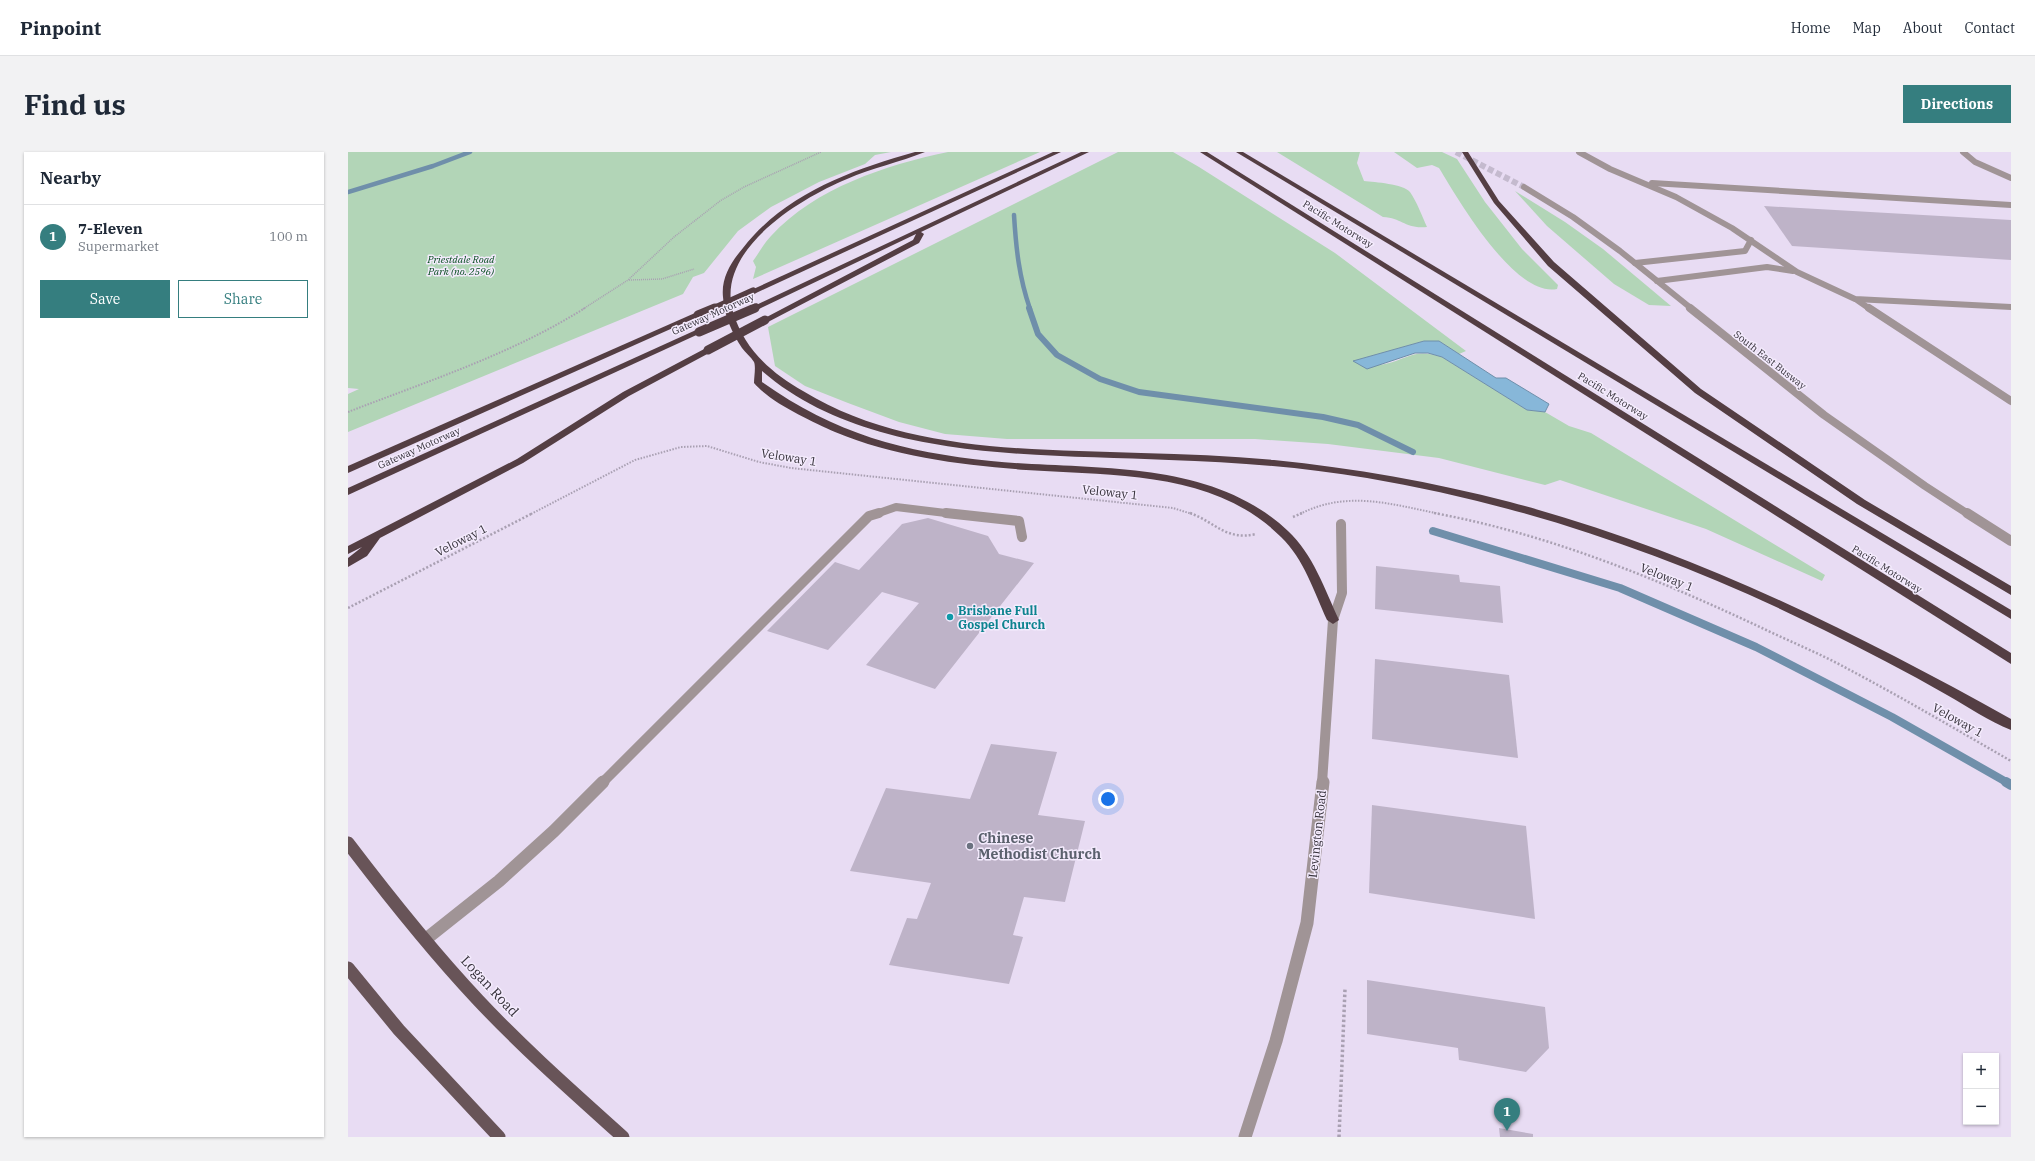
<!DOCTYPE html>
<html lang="en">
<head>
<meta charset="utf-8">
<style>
  :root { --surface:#fff; --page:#f2f2f3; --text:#1f2937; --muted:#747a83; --line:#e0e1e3; --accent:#357e7f }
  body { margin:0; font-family:"IBM Plex Serif",serif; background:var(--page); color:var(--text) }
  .controls { position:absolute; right:12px; bottom:12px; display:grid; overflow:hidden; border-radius:0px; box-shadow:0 1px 3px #0004 }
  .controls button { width:36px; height:36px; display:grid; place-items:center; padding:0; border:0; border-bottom:1px solid var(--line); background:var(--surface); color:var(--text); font:20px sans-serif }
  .you { position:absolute; left:760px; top:647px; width:14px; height:14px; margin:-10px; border:3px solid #fff; border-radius:50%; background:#1a73e8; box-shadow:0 0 0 6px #1a73e833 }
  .badge { display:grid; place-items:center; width:26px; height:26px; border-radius:50%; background:var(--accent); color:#fff; font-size:13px; font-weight:700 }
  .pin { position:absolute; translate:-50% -33px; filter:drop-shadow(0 1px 2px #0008) }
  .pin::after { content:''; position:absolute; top:21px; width:14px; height:12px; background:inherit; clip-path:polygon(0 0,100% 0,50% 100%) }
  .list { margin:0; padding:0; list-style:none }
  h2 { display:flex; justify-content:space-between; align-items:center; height:52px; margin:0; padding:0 16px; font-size:17px }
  h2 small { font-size:13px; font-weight:400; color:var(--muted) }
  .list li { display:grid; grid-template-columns:26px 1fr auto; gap:12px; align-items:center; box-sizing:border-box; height:64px; padding:0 16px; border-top:1px solid var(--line) }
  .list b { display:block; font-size:15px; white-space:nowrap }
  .list p { margin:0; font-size:13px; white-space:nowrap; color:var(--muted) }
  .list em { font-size:13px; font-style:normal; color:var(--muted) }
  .actions { display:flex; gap:8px; padding:12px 16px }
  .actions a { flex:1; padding:9px 0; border:1px solid var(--accent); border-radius:0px; text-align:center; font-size:14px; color:var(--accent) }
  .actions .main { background:var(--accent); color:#fff }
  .map { position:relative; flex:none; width:1663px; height:985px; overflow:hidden; border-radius:0px }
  header { display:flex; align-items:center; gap:24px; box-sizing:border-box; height:56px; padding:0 20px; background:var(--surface); border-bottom:1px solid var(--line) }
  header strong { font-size:19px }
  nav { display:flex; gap:22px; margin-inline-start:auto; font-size:14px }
  .intro { display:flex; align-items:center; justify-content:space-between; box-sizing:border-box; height:96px; padding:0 24px }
  h1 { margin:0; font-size:28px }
  .button { padding:10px 18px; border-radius:0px; background:var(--accent); color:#fff; font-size:14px; font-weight:700 }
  main { display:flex; gap:24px; padding:0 24px }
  aside { flex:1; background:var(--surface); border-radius:0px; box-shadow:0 1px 3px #0004 }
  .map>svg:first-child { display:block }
  .green { fill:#b2d5b7 }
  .water { fill:#87b7d9; stroke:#6f8faa }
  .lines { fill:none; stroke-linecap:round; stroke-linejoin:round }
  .stream-far3 { stroke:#6f8faa; stroke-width:4.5 }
  .stream-far2 { stroke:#6f8faa; stroke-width:6 }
  .stream-far1 { stroke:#6f8faa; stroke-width:8 }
  .stream { stroke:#6f8faa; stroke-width:10 }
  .building { fill:#beb3c8 }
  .minor-tunnel { stroke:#c4bace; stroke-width:6; stroke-dasharray:6 3; stroke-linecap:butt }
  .path-far3 { stroke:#a9a0b2; stroke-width:1.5; stroke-dasharray:1 1; stroke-linecap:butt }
  .path-far2 { stroke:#a9a0b2; stroke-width:2; stroke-dasharray:1.5 1.5; stroke-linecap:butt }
  .path-far1 { stroke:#a9a0b2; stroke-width:2.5; stroke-dasharray:2 2; stroke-linecap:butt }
  .path { stroke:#a9a0b2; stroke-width:3.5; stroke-dasharray:2.5 2.5; stroke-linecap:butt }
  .minor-far3 { stroke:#a09496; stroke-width:6 }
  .minor-far2 { stroke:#a09496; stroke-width:8 }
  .minor-far1 { stroke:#a09496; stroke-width:10 }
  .minor { stroke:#a09496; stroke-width:13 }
  .major { stroke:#685458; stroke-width:13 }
  .highway { fill:#543e43; fill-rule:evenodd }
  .highway-bridge-far1 { stroke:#543e43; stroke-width:7 }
  .highway-bridge { stroke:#543e43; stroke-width:9 }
  .culture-dot { fill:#0f9aa8; stroke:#f4ebfd; stroke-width:1.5 }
  .worship-dot { fill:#6b7280; stroke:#f4ebfd; stroke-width:1.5 }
  .labels { text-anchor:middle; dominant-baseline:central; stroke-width:3; stroke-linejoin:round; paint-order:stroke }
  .far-street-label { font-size:10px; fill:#36323b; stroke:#f4ebfd }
  .far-park-label { font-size:10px; font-style:italic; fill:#00491a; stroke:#f4ebfd }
  .street-label { font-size:12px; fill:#36323b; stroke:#f4ebfd }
  .culture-label { font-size:12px; font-weight:bold; fill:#0d838f; stroke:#f4ebfd; text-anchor:start }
  .near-worship-label { font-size:14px; font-weight:bold; fill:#5b616d; stroke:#f4ebfd; text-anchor:start }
  .near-street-label { font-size:14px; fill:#36323b; stroke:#f4ebfd }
</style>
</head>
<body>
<header>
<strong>Pinpoint</strong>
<nav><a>Home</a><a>Map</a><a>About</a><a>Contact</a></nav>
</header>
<div class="intro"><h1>Find us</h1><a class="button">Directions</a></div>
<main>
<aside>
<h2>Nearby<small></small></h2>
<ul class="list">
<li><span class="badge">1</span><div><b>7-Eleven</b><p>Supermarket</p></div><em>100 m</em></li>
</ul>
<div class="actions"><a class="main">Save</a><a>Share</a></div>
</aside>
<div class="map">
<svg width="1663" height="985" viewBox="0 0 1663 985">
  <rect width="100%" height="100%" fill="#e8dcf3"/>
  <g class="green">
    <polygon points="0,0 543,0 527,3 517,12 471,30 423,55 390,79 356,121 345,125 335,142 0,280 0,242 11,237 0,236"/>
    <path d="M600,0h92l-287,127 3,-12 -3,-6c6,-8 11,-18 18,-25 44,-48 115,-71 177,-84z"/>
    <path d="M770,0h55l26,15 136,86 131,98 -7,3 -20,-13h-15l-70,20c9,1 22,5 31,3 25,-6 29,-16 57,-7l85,53 18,2 24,14 22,7 234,142 -3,6 -116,-52 -146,-49 -15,5 -106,-27 -111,-14 -73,-5h-248l-62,-5 -46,-12 -51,-19 -43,-17 -30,-20 -7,-39z"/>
    <path d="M929,0h83l-3,11 7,18c11,1 39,3 46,11 7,10 12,24 17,35 -23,2 -24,-9 -44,-10z"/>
    <path d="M1046,0h48l15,7 28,43 37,47 36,36 -1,4c-42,9 -99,-90 -118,-121l-7,-3 -15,3z"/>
    <polygon points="1167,39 1217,70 1255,97 1323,154 1301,153 1266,132 1199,74"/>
  </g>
  <polygon class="water" points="1076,189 1091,189 1148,226 1158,226 1201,252 1197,260 1179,258 1094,205 1080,201 1067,201 1019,217 1005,209"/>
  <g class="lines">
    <g class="stream-far3">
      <polyline points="0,40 85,14 122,0"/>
      <path d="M666,63c2,33 5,62 16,94"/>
    </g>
    <polyline class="stream-far2" points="681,156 690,182 709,203 752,227 791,240 975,265 1010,273 1065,300"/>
    <polyline class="stream-far1" points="1085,379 1272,436 1408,495 1544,565 1660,631"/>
    <polyline class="stream" points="1658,630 1663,633"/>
  </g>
  <g class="building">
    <polygon points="1416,54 1663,68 1663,108 1444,94"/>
    <polygon points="580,366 640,384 651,402 686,411 587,537 518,513 571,451 534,440 480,498 419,479 487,410 511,418 554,372"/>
    <polygon points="1028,414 1111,423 1112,430 1152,434 1155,471 1027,457"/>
    <polygon points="1027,507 1161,523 1170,606 1024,587"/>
    <polygon points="643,592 709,600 690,663 737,669 717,750 676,745 665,783 675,785 661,832 541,813 559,766 569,767 583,731 502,719 538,636 622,647"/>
    <polygon points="1024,653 1178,674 1187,767 1021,741"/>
    <polygon points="1019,828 1197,855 1201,896 1178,920 1111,908 1110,896 1019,882"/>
    <polygon points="1151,976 1185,982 1185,985 1152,985"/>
  </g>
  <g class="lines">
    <polyline class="minor-tunnel" points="1108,0 1176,35"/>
    <g class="path-far3">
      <polyline points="281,128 314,127 346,117"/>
      <polyline points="235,157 280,128 326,85 372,49 396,35 473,0"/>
    </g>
    <g class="path-far2">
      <path d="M0,260c80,-31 164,-58 237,-104"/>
      <polyline points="183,362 287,308 333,295 359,294 411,310 443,316 825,356 844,362"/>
      <path d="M952,362c47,-24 91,-10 140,0"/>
    </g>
    <g class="path-far1">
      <path d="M842,361c25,9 36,28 66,21"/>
      <path d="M1086,361c114,21 224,66 328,115 29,14 59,26 86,41 55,29 109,61 163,92"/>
      <polyline points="945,365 954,361"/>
      <polyline points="0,456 185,361"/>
    </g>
    <polyline class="path" points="991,985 997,837"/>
    <g class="minor-far3">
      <polyline points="1231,0 1262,17 1328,45 1384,76 1449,120 1507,147 1663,155"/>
      <polyline points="1615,0 1627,10 1663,26"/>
      <polyline points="1304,31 1663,53"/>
      <polyline points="1176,35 1225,65 1272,99 1344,157"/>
      <polyline points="1287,111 1397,99 1403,88"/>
      <polyline points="1309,129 1419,115 1445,119"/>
      <polyline points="1509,148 1522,157"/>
    </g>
    <g class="minor-far2">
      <polyline points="1342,156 1476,263 1577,334 1620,362"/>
      <polyline points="1521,156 1663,249"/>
      <polyline points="528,362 548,355 606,362"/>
    </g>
    <g class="minor-far1">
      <polyline points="598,361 671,369 674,385"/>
      <polyline points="1619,361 1663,389"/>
      <polyline points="254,631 521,364 531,361"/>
      <polyline points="974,631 985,468 994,441 993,372"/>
    </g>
    <g class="minor">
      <polyline points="78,787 151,729 206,679 255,630"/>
      <polyline points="897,985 928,889 959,771 975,630"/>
    </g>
    <g class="major">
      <path d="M0,691c41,54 83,107 130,157 45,48 95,92 145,137"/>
      <polyline points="0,816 51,878 151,985"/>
    </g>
    <g class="highway">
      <path d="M567,0h10c-25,10 -53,16 -78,27 -48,20 -132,71 -114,133 11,37 38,61 70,79 99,61 226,58 338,62 45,1 89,3 133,7 80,8 159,22 236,42 178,47 341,128 501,217v11c-22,-9 -43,-23 -64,-35 -40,-23 -81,-44 -123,-65 -145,-72 -297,-125 -457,-152 -66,-11 -132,-16 -198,-18 -131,-6 -302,2 -407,-89v11c73,52 142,70 229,79 100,10 218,-4 297,70 25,23 37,59 51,89l-6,4 -6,-4c-13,-28 -23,-61 -46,-83 -67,-67 -168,-61 -255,-67 -64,-5 -131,-13 -191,-38 -24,-11 -64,-29 -81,-49 0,-6 2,-16 0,-21 -3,-5 -9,-10 -12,-14 -10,-15 -18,-33 -19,-51 -2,-19 8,-35 20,-49 42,-54 108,-78 172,-96z"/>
      <polygon points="705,0 713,0 408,141 401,139"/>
      <polygon points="733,0 741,0 573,80 576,82 571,91 420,170 413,168 565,88 568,82 411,157 404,155"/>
      <polygon points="852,0 859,0 1663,501 1663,512"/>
      <polygon points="888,0 895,0 1663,458 1663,467"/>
      <polygon points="1114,0 1120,0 1151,49 1206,110 1353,237 1517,348 1663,434 1663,443 1509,352 1347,241 1200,114 1146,51"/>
      <polygon points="347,161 354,163 0,321 0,314"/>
      <polygon points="348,178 355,180 0,343 0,336"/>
      <polygon points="360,195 363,196 363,200 281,244 175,311 32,386 19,404 0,415 0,406 14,395 0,402 0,394 169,307 275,240"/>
    </g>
    <g class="highway-bridge-far1">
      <polyline points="365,157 405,139"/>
      <polyline points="404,157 408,155"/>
    </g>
    <g class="highway-bridge">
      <polyline points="350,163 367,156"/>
      <polyline points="351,180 407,156"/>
      <polyline points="360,198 417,168"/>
    </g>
  </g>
  <circle class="culture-dot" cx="602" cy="465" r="4"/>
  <circle class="worship-dot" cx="622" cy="694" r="4"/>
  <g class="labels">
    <g class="far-street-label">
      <text transform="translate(990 72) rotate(32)">Pacific Motorway</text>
      <text transform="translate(365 162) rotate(-24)">Gateway Motorway</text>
      <text transform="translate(1422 208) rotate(38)">South East Busway</text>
      <text transform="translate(1265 244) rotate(32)">Pacific Motorway</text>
      <text transform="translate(71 296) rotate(-24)">Gateway Motorway</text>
      <text transform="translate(1539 417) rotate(32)">Pacific Motorway</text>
    </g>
    <g class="far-park-label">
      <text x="113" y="107">Priestdale Road<tspan x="113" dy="12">Park (no. 2596)</tspan></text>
    </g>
    <g class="street-label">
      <text transform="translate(441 305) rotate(9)">Veloway 1</text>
      <text transform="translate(762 340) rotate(6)">Veloway 1</text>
      <text transform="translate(113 388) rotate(-27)">Veloway 1</text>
      <text transform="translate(1319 425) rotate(22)">Veloway 1</text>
      <text transform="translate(1610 568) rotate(29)">Veloway 1</text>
      <text transform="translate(969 682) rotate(-84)">Levington Road</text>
    </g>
    <g class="culture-label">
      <text x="610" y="458">Brisbane Full<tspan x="610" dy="14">Gospel Church</tspan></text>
    </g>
    <g class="near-worship-label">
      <text x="630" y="686">Chinese<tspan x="630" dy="16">Methodist Church</tspan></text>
    </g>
    <g class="near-street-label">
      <text transform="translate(142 834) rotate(47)">Logan Road</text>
    </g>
  </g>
</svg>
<div class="controls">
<button>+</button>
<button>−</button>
</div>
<div class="you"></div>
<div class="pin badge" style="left:1159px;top:979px">1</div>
</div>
</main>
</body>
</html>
